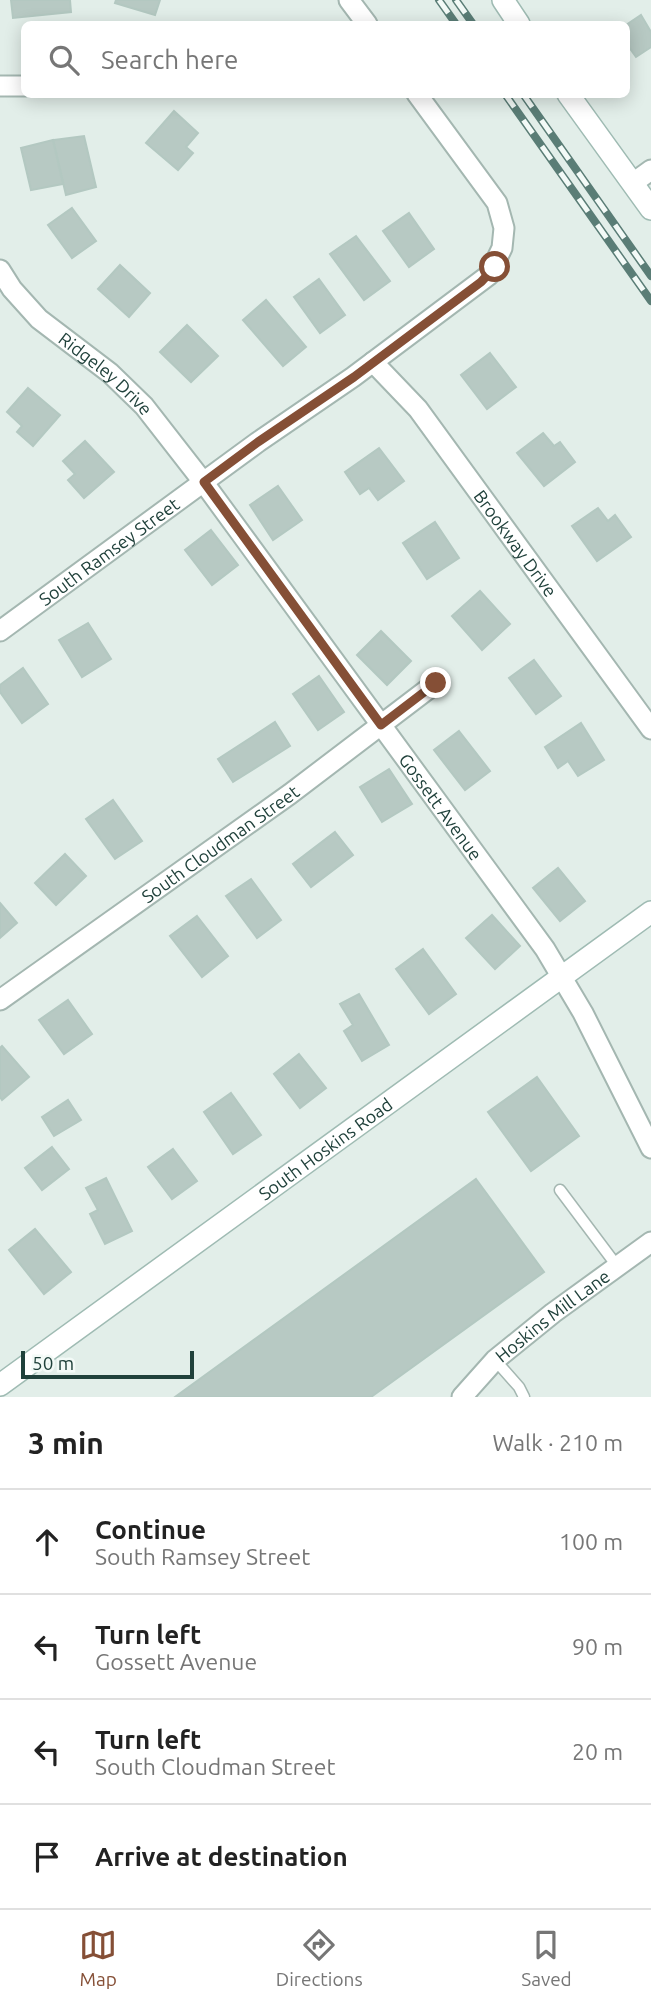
<!DOCTYPE html>
<html lang="en">
<head>
<meta charset="utf-8">
<style>
  :root { --surface:#fff; --page:#f6f6f6; --text:#222; --muted:#767676; --line:#e0e0e0; --accent:#854f36 }
  body { margin:0; font-family:Ubuntu,sans-serif; background:var(--page); color:var(--text) }
  .scale { position:absolute; left:21px; bottom:18px; width:173px; box-sizing:border-box; padding-left:7px; border:4px solid #20413b; border-top:0; font-size:19px; line-height:24px; white-space:nowrap; color:#20413b; -webkit-text-stroke:5px #f3faf7; paint-order:stroke }
  .stop { position:absolute; width:21px; height:21px; margin:-16px; border:5px solid #854f36; border-radius:50%; background:#fff }
  .stop.end { background:#854f36; border-color:#fff; box-shadow:0 2px 7px #0008 }
  .list { margin:0; padding:0; list-style:none }
  h2 { display:flex; justify-content:space-between; align-items:center; height:91px; margin:0; padding:0 28px; font-size:30px }
  h2 small { font-size:23px; font-weight:400; color:var(--muted) }
  .list li { display:grid; grid-template-columns:46px 1fr auto; gap:21px; align-items:center; box-sizing:border-box; height:105px; padding:0 28px; border-top:2px solid var(--line) }
  .list b { display:block; font-size:26px; white-space:nowrap }
  .list p { margin:0; font-size:23px; white-space:nowrap; color:var(--muted) }
  .list em { font-size:23px; font-style:normal; color:var(--muted) }
  .icon { flex:none; width:38px; height:38px; fill:none; stroke:currentColor; stroke-width:2; stroke-linecap:round; stroke-linejoin:round }
  .map { position:relative; flex:none; width:651px; height:1397px; overflow:hidden }
  .search { position:absolute; background:var(--surface); box-shadow:0 4px 18px #0003; left:21px; right:21px; top:21px; height:77px; display:flex; align-items:center; gap:18px; box-sizing:border-box; padding:0 24px; border-radius:10px; color:var(--muted); font-size:26px }
  .sheet { height:511px; background:var(--surface) }
  nav { display:flex; justify-content:space-around; align-items:center; box-sizing:border-box; height:98px; border-top:2px solid var(--line); background:var(--surface); font-size:19px; color:var(--muted) }
  nav a { display:grid; justify-items:center; gap:4px }
  nav .on { color:var(--accent) }
  .map>svg:first-child { display:block }
  .building { fill:#b7c9c3; stroke:#b3c8c1; stroke-width:2 }
  .lines { fill:none; stroke-linecap:round; stroke-linejoin:round }
  .lane-casing { stroke:#a4b7b1; stroke-width:13 }
  .street-casing { stroke:#a4b7b1; stroke-width:23 }
  .secondary-casing { stroke:#9fbbb3; stroke-width:24 }
  .lane { stroke:#fff; stroke-width:10 }
  .street { stroke:#fff; stroke-width:19 }
  .secondary { stroke:#fff; stroke-width:21 }
  .rail-casing { stroke:#5a7d76; stroke-width:8 }
  .rail { stroke:#f3faf7; stroke-width:5; stroke-dasharray:16; stroke-linecap:butt }
  .route { stroke:#854f36; stroke-width:9 }
  .labels { text-anchor:middle; dominant-baseline:central; stroke-width:6; stroke-linejoin:round; paint-order:stroke }
  .street-label { font-size:18px; fill:#20413b; stroke:#f3faf7 }
</style>
</head>
<body>
<div class="map">
<svg width="651" height="1397" viewBox="0 0 651 1397">
  <rect width="100%" height="100%" fill="#e2eee9"/>
  <g class="building">
    <polygon points="11,0 70,0 71,12 13,18"/>
    <polygon points="116,0 160,0 155,15 115,3"/>
    <polygon points="641,15 651,32 651,47 636,57 626,43 626,25"/>
    <polygon points="174,111 198,133 186,147 193,153 178,170 146,143"/>
    <polygon points="84,136 96,187 66,195 53,140"/>
    <polygon points="53,140 63,184 31,190 21,148"/>
    <polygon points="72,208 96,241 72,258 48,225"/>
    <polygon points="409,213 434,249 409,267 383,231"/>
    <polygon points="356,236 390,281 364,300 330,254"/>
    <polygon points="120,265 150,293 129,317 98,289"/>
    <polygon points="319,279 345,315 320,333 294,297"/>
    <polygon points="266,300 306,347 283,366 243,320"/>
    <polygon points="187,325 218,356 191,382 160,352"/>
    <polygon points="490,353 516,387 487,409 461,375"/>
    <polygon points="28,388 60,415 33,446 17,432 22,426 7,412"/>
    <polygon points="543,433 554,446 560,442 575,462 544,486 517,453"/>
    <polygon points="85,441 114,472 84,498 68,480 75,474 63,461"/>
    <polygon points="379,448 404,481 378,500 369,488 360,494 345,472"/>
    <polygon points="278,486 302,520 273,540 250,505"/>
    <polygon points="598,508 608,521 615,515 631,537 597,561 572,526"/>
    <polygon points="435,522 459,558 427,579 403,543"/>
    <polygon points="211,530 238,565 212,585 185,550"/>
    <polygon points="480,591 510,624 482,650 452,616"/>
    <polygon points="88,623 111,659 82,677 59,640"/>
    <polygon points="381,631 411,661 387,685 357,655"/>
    <polygon points="534,660 561,696 536,714 509,678"/>
    <polygon points="23,668 48,704 22,723 0,692 0,685"/>
    <polygon points="319,676 344,712 318,730 293,694"/>
    <polygon points="275,722 290,746 233,782 218,759"/>
    <polygon points="581,723 604,760 578,776 568,761 558,768 545,747"/>
    <polygon points="459,731 490,771 465,790 434,750"/>
    <polygon points="389,769 412,804 382,822 360,787"/>
    <polygon points="113,800 142,841 115,859 86,819"/>
    <polygon points="335,832 353,855 311,887 293,864"/>
    <polygon points="65,854 86,876 56,905 35,883"/>
    <polygon points="558,868 585,901 560,921 533,888"/>
    <polygon points="251,879 281,920 257,938 226,896"/>
    <polygon points="0,903 17,923 0,938"/>
    <polygon points="492,915 520,946 495,969 466,938"/>
    <polygon points="197,916 228,956 202,977 170,936"/>
    <polygon points="423,949 456,994 429,1014 396,969"/>
    <polygon points="359,994 389,1045 362,1061 344,1031 353,1025 340,1004"/>
    <polygon points="68,1000 92,1034 64,1054 39,1020"/>
    <polygon points="2,1046 29,1077 2,1100 0,1097 0,1048"/>
    <polygon points="299,1054 326,1088 300,1108 274,1074"/>
    <polygon points="537,1077 579,1136 531,1171 488,1112"/>
    <polygon points="231,1093 261,1135 233,1154 204,1112"/>
    <polygon points="68,1100 81,1120 54,1136 42,1117"/>
    <polygon points="52,1147 69,1169 42,1190 25,1168"/>
    <polygon points="173,1149 197,1181 172,1199 148,1167"/>
    <polygon points="106,1178 132,1231 105,1244 90,1214 98,1210 86,1188"/>
    <polygon points="476,1179 544,1272 371,1397 175,1397"/>
    <polygon points="35,1229 71,1272 44,1294 9,1250"/>
  </g>
  <g class="lines">
    <g class="lane-casing">
      <g id="lane">
        <polyline points="560,1190 617,1266"/>
        <polyline points="495,1360 519,1387 524,1397"/>
      </g>
    </g>
    <g class="street-casing">
      <g id="street">
        <polyline points="349,0 367,24"/>
        <polyline points="0,86 24,86"/>
        <polyline points="633,183 651,170"/>
        <path id="s1" d="M0,270l12,19 27,30 71,54 34,33 60,77 341,466 38,64 68,135"/>
        <path id="s2" d="M373,362l45,47 233,320"/>
        <path id="s3" d="M0,631l258,-189 95,-65 136,-102 13,-27 2,-20 -7,-25 -80,-109"/>
        <path id="s4" d="M0,1000l290,-206 146,-111"/>
        <path id="s5" d="M462,1397l33,-37 58,-47 98,-71"/>
      </g>
    </g>
    <g class="secondary-casing">
      <g id="secondary">
        <polyline points="503,0 519,24"/>
        <polyline points="568,94 651,209"/>
        <path id="s6" d="M0,1385l651,-473"/>
      </g>
    </g>
    <use href="#lane" class="lane"/>
    <use href="#street" class="street"/>
    <use href="#secondary" class="secondary"/>
    <g class="rail-casing">
      <g id="rail">
        <polyline points="439,0 456,24"/>
        <polyline points="456,0 473,24"/>
        <polyline points="505,94 651,301"/>
        <polyline points="523,94 651,276"/>
      </g>
    </g>
    <use href="#rail" class="rail"/>
  </g>
  <g class="lines">
    <polyline class="route" points="436,683 381,725 204,482 258,442 354,377 481,282 495,267"/>
  </g>
  <g class="labels">
    <g class="street-label">
      <text stroke="none"><textPath href="#s1" startOffset="149">Ridgeley Drive</textPath></text>
      <text stroke="none"><textPath href="#s2" startOffset="231">Brookway Drive</textPath></text>
      <text stroke="none"><textPath href="#s3" startOffset="135">South Ramsey Street</textPath></text>
      <text stroke="none"><textPath href="#s1" startOffset="698">Gossett Avenue</textPath></text>
      <text stroke="none"><textPath href="#s4" startOffset="270">South Cloudman Street</textPath></text>
      <text stroke="none"><textPath href="#s6" startOffset="402">South Hoskins Road</textPath></text>
      <text stroke="none"><textPath href="#s5" startOffset="122">Hoskins Mill Lane</textPath></text>
    </g>
  </g>
</svg>
<div class="scale">50 m</div>
<div class="stop" style="left:495px;top:267px"></div>
<div class="stop end" style="left:436px;top:683px"></div>
<div class="search"><svg class="icon" aria-label="search" viewBox="0 0 24 24"><circle cx="10" cy="10" r="6"/><path d="M15 15l6 6"/></svg>Search here</div>
</div>
<section class="sheet">
<h2>3 min<small>Walk · 210 m</small></h2>
<ul class="list">
<li><svg class="icon" aria-label="ahead" viewBox="0 0 24 24"><path d="M12 20V5M6 11l6-6 6 6"/></svg><div><b>Continue</b><p>South Ramsey Street</p></div><em>100 m</em></li>
<li><svg class="icon" aria-label="left" viewBox="0 0 24 24"><path d="M17 20v-9H6M10 6l-5 5 5 5"/></svg><div><b>Turn left</b><p>Gossett Avenue</p></div><em>90 m</em></li>
<li><svg class="icon" aria-label="left" viewBox="0 0 24 24"><path d="M17 20v-9H6M10 6l-5 5 5 5"/></svg><div><b>Turn left</b><p>South Cloudman Street</p></div><em>20 m</em></li>
<li><svg class="icon" aria-label="arrive" viewBox="0 0 24 24"><path d="M6 21V4h12l-3 4 3 4H6"/></svg><div><b>Arrive at destination</b></div></li>
</ul>
</section>
<nav>
<a class="on"><svg class="icon" aria-label="map" viewBox="0 0 24 24"><path d="M3 6l6-2 6 2 6-2v14l-6 2-6-2-6 2zM9 4v14M15 6v14"/></svg>Map</a>
<a><svg class="icon" aria-label="directions" viewBox="0 0 24 24"><path d="M12 3l9 9-9 9-9-9zM9 14v-3h6M13 9l2 2-2 2"/></svg>Directions</a>
<a><svg class="icon" aria-label="saved" viewBox="0 0 24 24"><path d="M7 4h10v16l-5-4-5 4z"/></svg>Saved</a>
</nav>
</body>
</html>
